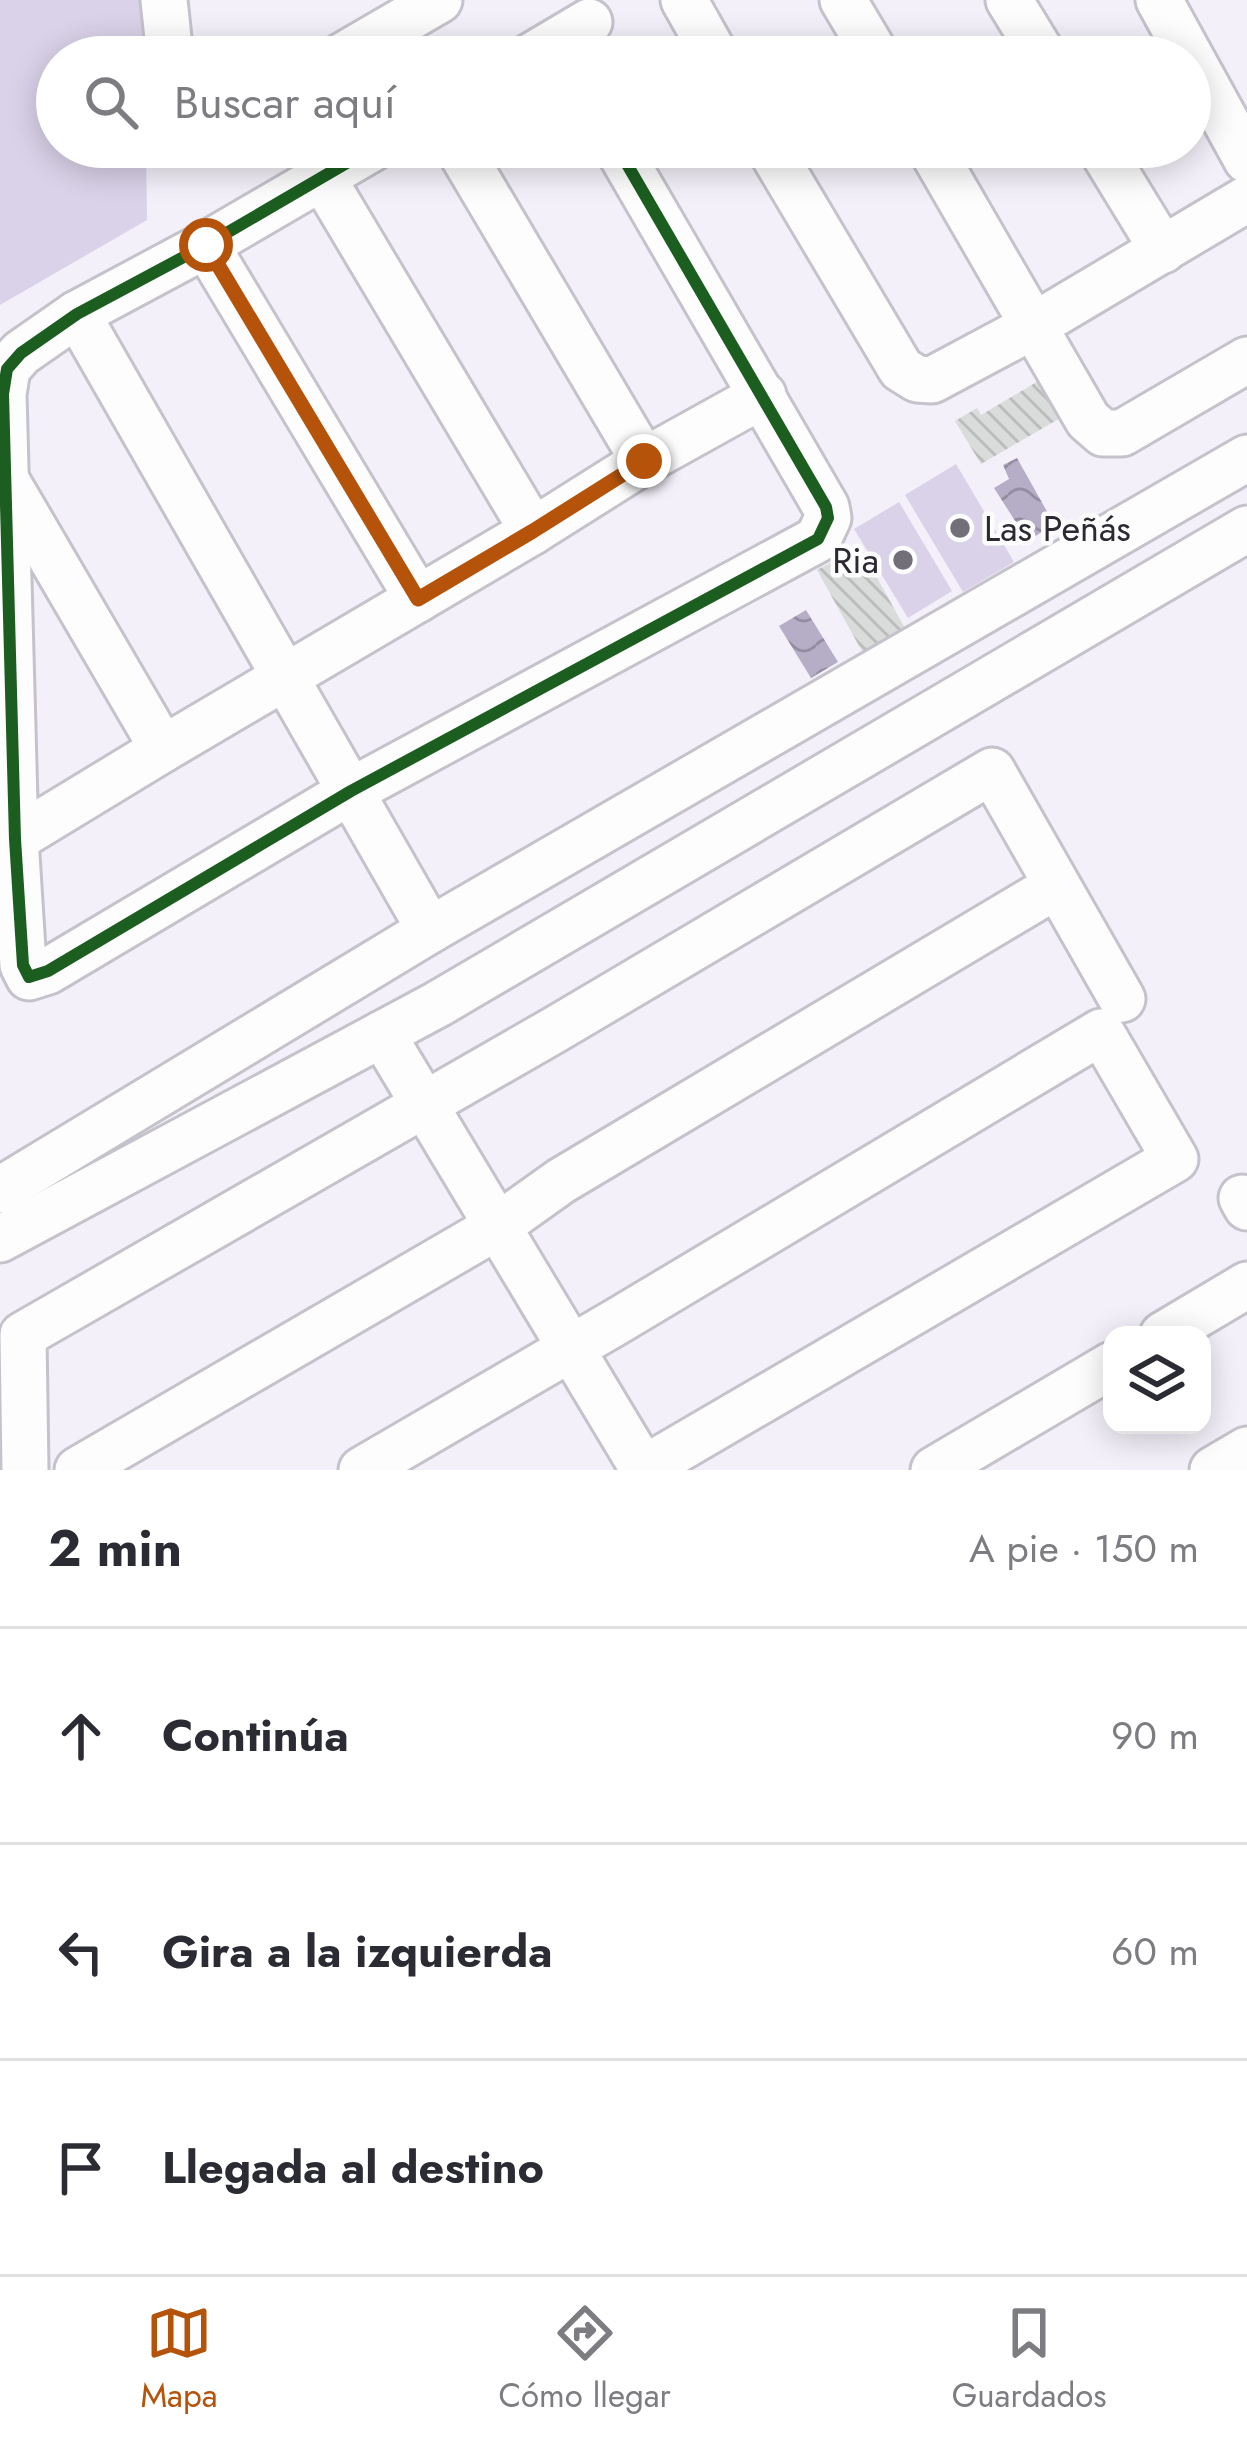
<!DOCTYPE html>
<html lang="es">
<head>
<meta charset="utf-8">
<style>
  :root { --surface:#fff; --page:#f7f7f7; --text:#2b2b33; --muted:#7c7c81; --line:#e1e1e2; --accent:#b45309 }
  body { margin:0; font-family:Jost,sans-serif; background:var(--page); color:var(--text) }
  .controls { position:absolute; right:36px; bottom:36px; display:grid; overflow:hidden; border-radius:24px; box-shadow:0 6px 30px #0003 }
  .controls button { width:108px; height:108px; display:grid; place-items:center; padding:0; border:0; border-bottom:3px solid var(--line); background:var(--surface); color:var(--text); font:60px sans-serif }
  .stop { position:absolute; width:36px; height:36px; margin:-27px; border:9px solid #b45309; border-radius:50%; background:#fff }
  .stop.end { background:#b45309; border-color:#fff; box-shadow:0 3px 12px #0008 }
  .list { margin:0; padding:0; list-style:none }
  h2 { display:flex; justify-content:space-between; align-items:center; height:156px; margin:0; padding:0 48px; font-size:51px }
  h2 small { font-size:39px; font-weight:400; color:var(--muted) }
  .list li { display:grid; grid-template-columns:78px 1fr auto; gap:36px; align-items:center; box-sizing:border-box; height:216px; padding:0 48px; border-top:3px solid var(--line) }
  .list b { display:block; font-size:45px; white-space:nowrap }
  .list em { font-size:39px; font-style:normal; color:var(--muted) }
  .icon { flex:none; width:66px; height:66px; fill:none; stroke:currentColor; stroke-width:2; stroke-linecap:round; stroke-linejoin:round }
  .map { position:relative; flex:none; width:1247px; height:1470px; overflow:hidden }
  .search { position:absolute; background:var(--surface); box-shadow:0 6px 30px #0003; left:36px; right:36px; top:36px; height:132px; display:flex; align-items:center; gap:30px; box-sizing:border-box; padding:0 42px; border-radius:66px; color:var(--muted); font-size:45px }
  .sheet { height:804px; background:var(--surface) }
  nav { display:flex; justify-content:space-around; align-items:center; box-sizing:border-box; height:168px; border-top:3px solid var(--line); background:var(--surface); font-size:33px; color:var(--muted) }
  nav a { display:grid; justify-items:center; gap:6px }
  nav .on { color:var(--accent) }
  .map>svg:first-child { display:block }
  .pitch { fill:#dad2e8 }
  .water { fill:url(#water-waves) }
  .building { fill:url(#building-back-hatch) }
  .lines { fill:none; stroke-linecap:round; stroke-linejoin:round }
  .minor-casing { stroke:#c5c2cb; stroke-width:51 }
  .minor { stroke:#fdfdfe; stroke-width:45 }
  .cycleway-casing { stroke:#fdfdfd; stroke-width:20 }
  .cycleway { stroke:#1b5e20; stroke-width:12 }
  .route { stroke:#b45309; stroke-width:15 }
  .poi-dot { fill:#726f78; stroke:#fdfdfd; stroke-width:4.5 }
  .labels { text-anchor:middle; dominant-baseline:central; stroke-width:9; stroke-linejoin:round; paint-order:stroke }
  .poi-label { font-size:36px; fill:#2d2933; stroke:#fdfdfd; text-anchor:start }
</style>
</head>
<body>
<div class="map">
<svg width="1247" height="1470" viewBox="0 0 1247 1470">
  <defs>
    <pattern id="water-waves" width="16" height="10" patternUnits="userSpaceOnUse" patternTransform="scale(3)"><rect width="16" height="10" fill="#b6adc6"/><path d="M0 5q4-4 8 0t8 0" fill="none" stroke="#948da1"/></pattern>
    <pattern id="building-back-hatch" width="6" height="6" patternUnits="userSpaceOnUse" patternTransform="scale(3)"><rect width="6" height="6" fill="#d9dcda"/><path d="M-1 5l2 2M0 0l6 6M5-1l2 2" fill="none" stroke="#bbbdbc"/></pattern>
  </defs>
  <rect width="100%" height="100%" fill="#f3f0f9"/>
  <g class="pitch">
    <polygon points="0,0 144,0 145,57 57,57 57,147 146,147 147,220 0,305"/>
    <polygon points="956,464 1014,562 963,592 905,495"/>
    <polygon points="899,502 952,591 908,618 854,529"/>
  </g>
  <g class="water">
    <polygon points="1017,458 1054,524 1028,541 994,488 1009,479 1003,465"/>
    <polygon points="806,610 838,662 811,678 779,626"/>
  </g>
  <g class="building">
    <polygon points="1040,380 1062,417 981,464 955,421 977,408 981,415"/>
    <polygon points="860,547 906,630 863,653 817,570"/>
  </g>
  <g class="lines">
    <g class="minor-casing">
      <g id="minor">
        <polyline points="164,0 170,57"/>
        <polyline points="684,0 716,57"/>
        <polyline points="843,0 877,57"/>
        <polyline points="1009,0 1044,57"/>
        <polyline points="1159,0 1247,160"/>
        <polyline points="341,57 439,0"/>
        <polyline points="530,57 589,22"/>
        <polyline points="374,147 206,245 77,314 21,353 7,369 3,394 15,839 23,965 29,977 48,971 351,791 818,539 828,518 826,507 617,147"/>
        <polyline points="458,147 644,461"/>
        <polyline points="769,147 901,369 917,379 932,380 1035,325 1247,199"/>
        <polyline points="930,147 1088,420 1103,433 1122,433 1247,360"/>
        <polyline points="1100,147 1163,250"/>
        <polyline points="322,177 533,531"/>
        <polyline points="206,245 418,599"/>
        <polyline points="77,314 430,930"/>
        <polyline points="7,482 163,749"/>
        <polyline points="15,839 163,749 533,531 644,461 763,395"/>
        <polyline points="382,1034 644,1470"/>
        <polyline points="0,1190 430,930 1247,458"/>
        <polyline points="1242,1198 1247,1207"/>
        <polyline points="0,1239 438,1004 1247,529"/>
        <polyline points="1163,1335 1247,1285"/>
        <polyline points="25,1470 23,1335 556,1029 992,771 1122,999"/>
        <polyline points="78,1470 498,1226 561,1181 1056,886"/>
        <polyline points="362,1470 616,1322 1101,1032 1175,1159 642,1470"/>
        <polyline points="934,1470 1112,1365"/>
        <polyline points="1213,1470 1247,1450"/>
      </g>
    </g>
    <use href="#minor" class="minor"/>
    <g class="cycleway-casing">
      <polyline id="cycleway" points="374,147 206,245 77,314 21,353 7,369 3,394 15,839 23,965 29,977 48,971 351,791 818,539 828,518 826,507 617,147"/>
    </g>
    <use href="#cycleway" class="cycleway"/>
  </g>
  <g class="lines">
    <polyline class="route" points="206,245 418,599 533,531 644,461"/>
  </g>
  <g class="poi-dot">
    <circle cx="960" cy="528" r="12"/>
    <circle cx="903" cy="560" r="12"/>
  </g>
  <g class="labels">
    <g class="poi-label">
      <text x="984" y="528">Las Peñás</text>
      <text x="879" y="560" text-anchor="end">Ria</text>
    </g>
  </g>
</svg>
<div class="controls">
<button><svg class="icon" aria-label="layers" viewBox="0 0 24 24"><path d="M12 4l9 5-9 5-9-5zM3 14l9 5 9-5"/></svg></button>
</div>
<div class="stop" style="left:206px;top:245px"></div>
<div class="stop end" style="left:644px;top:461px"></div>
<div class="search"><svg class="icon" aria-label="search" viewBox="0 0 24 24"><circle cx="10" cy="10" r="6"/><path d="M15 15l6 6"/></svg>Buscar aquí</div>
</div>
<section class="sheet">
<h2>2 min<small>A pie · 150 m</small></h2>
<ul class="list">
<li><svg class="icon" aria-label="ahead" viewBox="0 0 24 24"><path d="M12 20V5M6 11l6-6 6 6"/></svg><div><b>Continúa</b></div><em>90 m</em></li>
<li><svg class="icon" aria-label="left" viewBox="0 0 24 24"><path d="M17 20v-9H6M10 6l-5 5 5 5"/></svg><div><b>Gira a la izquierda</b></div><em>60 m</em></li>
<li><svg class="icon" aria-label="arrive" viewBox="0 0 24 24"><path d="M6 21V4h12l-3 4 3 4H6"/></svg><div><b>Llegada al destino</b></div></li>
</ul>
</section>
<nav>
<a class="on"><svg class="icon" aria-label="map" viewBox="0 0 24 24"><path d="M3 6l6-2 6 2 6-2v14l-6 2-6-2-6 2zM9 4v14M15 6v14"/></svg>Mapa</a>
<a><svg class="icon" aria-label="directions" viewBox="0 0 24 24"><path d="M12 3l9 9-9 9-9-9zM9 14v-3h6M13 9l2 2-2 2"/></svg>Cómo llegar</a>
<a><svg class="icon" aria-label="saved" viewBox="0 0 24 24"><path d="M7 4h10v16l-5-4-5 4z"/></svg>Guardados</a>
</nav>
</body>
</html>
